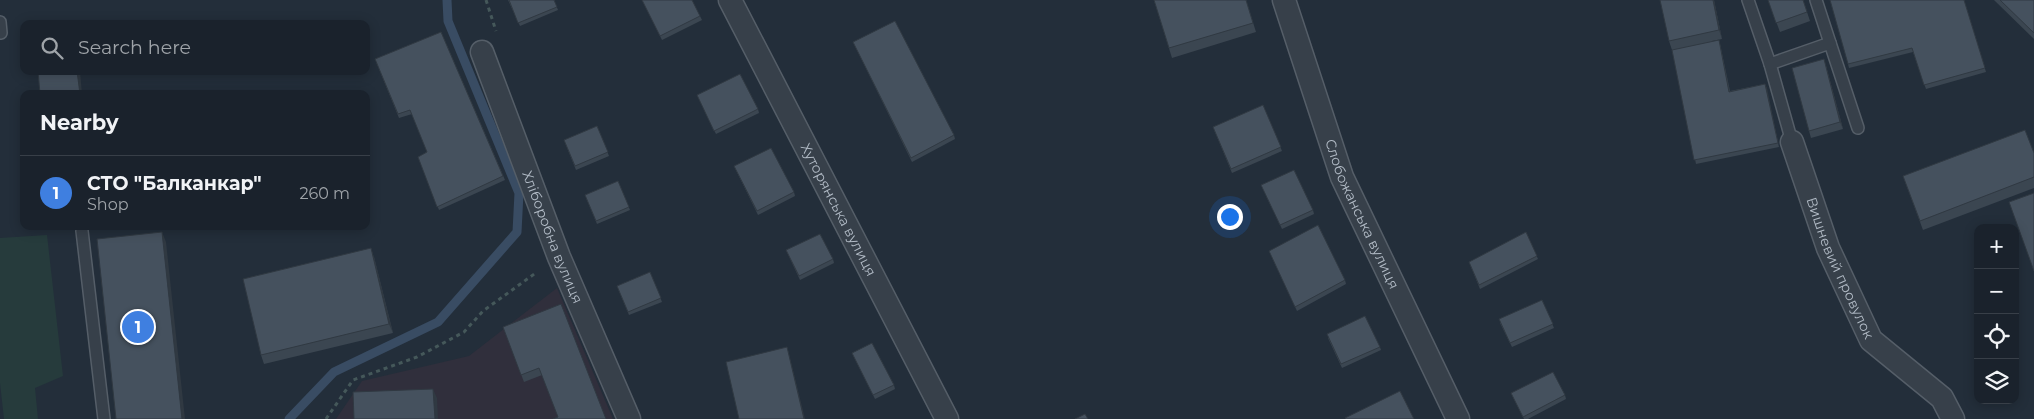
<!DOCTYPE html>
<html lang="en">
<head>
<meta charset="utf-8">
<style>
  :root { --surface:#1a222c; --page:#232a34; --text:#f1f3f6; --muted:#9fa4a9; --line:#383f48; --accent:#ea580c }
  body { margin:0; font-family:Montserrat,sans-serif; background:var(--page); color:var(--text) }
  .controls { position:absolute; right:15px; bottom:15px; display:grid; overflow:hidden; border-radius:10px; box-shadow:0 2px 12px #0003 }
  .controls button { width:45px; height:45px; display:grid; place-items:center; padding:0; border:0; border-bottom:1px solid var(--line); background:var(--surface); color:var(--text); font:25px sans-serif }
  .you { position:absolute; left:1229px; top:216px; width:18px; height:18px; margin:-12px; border:4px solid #fff; border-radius:50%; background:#1a73e8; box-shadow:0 0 0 8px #1a73e833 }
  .badge { display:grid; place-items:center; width:32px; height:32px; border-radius:50%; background:var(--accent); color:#fff; font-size:16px; font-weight:700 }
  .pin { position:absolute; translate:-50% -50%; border:2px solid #fff; box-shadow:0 1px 5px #0006 }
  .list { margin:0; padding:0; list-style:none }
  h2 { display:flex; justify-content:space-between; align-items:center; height:65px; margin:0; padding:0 20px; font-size:21px }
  h2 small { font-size:16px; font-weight:400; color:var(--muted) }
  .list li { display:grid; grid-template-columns:32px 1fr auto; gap:15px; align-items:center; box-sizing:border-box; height:75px; padding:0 20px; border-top:1px solid var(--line) }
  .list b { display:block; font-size:19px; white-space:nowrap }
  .list p { margin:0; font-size:16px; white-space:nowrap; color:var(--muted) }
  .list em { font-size:16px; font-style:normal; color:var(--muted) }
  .icon { flex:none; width:28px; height:28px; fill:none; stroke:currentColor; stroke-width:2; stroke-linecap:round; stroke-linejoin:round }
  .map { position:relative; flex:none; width:2034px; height:419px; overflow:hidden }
  .search { position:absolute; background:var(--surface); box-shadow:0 2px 12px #0003; left:20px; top:20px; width:350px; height:55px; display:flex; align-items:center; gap:12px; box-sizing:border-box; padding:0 18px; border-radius:10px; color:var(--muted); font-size:19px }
  .panel { position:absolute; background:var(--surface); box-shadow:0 2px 12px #0003; left:20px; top:90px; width:350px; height:140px; border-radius:10px }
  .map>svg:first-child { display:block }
  .medical { fill:#302f3c }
  .green { fill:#263b3c }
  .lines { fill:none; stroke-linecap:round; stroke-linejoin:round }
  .stream { stroke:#394c63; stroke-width:9 }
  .lane-casing { stroke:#555e68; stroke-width:14 }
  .street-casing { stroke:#555e68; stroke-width:25 }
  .path { stroke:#45585a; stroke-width:3; stroke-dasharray:4 4; stroke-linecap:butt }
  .lane { stroke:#37404a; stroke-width:11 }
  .street { stroke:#37404a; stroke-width:22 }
  .wall { fill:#3b4651 }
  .shaded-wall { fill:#303942 }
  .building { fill:#45515e; stroke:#303942 }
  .labels { text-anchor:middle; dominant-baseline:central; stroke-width:4; stroke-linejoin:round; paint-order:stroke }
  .street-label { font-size:14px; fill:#b2bbc6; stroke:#1c252f }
</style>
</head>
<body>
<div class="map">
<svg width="2034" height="419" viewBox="0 0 2034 419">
  <rect width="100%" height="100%" fill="#232e3a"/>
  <polygon class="medical" points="557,288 613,419 336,419 362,381 469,356"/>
  <polygon class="green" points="47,235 63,376 35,388 38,419 4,419 0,383 0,238"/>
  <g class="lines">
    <polyline class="stream" points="289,419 334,372 438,322 517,232 519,193 448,21 447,0"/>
    <g class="lane-casing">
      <g id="lane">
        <polyline points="1748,0 1770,64 1792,142"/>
        <polyline points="0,22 1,33"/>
        <polyline points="1830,43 1858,128"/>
        <polyline points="1770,64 1830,43 1816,0"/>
        <polyline points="82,231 104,419"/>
      </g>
    </g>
    <g class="street-casing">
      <g id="street">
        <path id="s1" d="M730,0l217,419"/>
        <path id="s2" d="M1284,0l58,177 116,242"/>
        <path id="s3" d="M482,52l77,205 70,162"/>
        <path id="s4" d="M1792,142l36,106 43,92 71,58 11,21"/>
      </g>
    </g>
    <g class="path">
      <polyline points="486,0 496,31"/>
      <polyline points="326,419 353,380 417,357 464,332 483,311 537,272"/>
    </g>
    <use href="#lane" class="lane"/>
    <use href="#street" class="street"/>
  </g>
  <g class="wall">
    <polygon points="508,0 554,0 558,10 520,26"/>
    <polygon points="642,0 700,16 702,20 662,40"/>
    <polygon points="1154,0 1246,0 1256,32 1172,58"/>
    <polygon points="1714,0 1722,39 1712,41 1720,44 1730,91 1765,84 1779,147 1696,164 1672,50 1669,41"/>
    <polygon points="1768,0 1803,0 1810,21 1780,32"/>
    <polygon points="1964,0 1986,72 1926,89 1913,52 1849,68 1848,64"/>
    <polygon points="1994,0 2034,0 2034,39"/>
    <polygon points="441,32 505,180 439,210 418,157 427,152 412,114 399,118 375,59"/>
    <polygon points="853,42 954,135 955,139 912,162"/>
    <polygon points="1826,66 1843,129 1811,138 1809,131"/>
    <polygon points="697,95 758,109 759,113 716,134"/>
    <polygon points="1263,105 1282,151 1232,173 1213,127"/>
    <polygon points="597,126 609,156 576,170 564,140"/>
    <polygon points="2034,153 2034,188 1923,230 1903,176"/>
    <polygon points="734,166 794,192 795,196 758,215"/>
    <polygon points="618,181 630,210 597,224 585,195"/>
    <polygon points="1261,185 1313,210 1314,214 1282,229"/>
    <polygon points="1526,232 1538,259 1480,289 1469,262"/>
    <polygon points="786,250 833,259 834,263 800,280"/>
    <polygon points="1269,251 1345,280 1346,284 1297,311"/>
    <polygon points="374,257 393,333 264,364 261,355"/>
    <polygon points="650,272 662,302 629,315 617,286"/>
    <polygon points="1542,300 1554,328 1512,347 1500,323"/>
    <polygon points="503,327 606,419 558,417 542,375 524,382"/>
    <polygon points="1328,338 1380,347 1381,350 1342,368"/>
    <polygon points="852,353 894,385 895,389 875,399"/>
    <polygon points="1511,393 1565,395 1566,399 1528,419 1524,419"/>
  </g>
  <g class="shaded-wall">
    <polygon points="1713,0 1714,0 1722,39 1719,30"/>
    <polygon points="1719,40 1720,44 1730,95 1729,92"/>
    <polygon points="1824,59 1826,66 1843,129 1840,122"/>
    <polygon points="77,71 80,71 82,94 80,94"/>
    <polygon points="1765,84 1767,88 1779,147 1778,143"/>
    <polygon points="162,232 166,242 185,419 182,419"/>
    <polygon points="371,248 374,257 393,333 389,324"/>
    <polygon points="787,347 789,354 805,419 804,419"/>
    <polygon points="433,389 437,398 438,419 435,419"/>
  </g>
  <g class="building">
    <polygon points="509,0 554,0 557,7 518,23"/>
    <polygon points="642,0 692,0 700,16 660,36"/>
    <polygon points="1154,0 1246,0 1253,23 1169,48"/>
    <polygon points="1660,0 1713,0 1719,30 1669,41"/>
    <polygon points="1768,0 1803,0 1807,12 1776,23"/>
    <polygon points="1830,0 1964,0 1985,68 1924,85 1912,48 1848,64"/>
    <polygon points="2000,0 2034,0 2034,33"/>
    <polygon points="895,21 954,135 911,158 853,42"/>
    <polygon points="441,32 503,176 437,207 418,157 427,152 410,110 398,114 375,59"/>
    <polygon points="1719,40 1729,92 1765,84 1778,143 1694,160 1672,50"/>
    <polygon points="1824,59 1840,122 1809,131 1792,68"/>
    <polygon points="38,71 77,71 80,94 40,94"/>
    <polygon points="740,74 758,109 714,131 697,95"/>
    <polygon points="1263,105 1281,147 1231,169 1213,127"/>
    <polygon points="597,126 608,152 575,166 564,140"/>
    <polygon points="2025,130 2034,153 2034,177 1920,221 1903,176"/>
    <polygon points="771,148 794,192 757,211 734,166"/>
    <polygon points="1294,170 1313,210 1280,225 1261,185"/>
    <polygon points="618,181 629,207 596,221 585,195"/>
    <polygon points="2034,193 2034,271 2009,202"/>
    <polygon points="1318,225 1345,280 1295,307 1269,251"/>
    <polygon points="162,232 182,419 116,419 97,239"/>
    <polygon points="1526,232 1537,256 1479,285 1469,262"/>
    <polygon points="820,234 833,259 799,276 786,250"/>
    <polygon points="371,248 389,324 261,355 243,279"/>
    <polygon points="650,272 661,298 628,312 617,286"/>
    <polygon points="1542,300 1553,324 1510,343 1499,319"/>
    <polygon points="561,304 606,419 553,419 558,417 539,368 521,375 503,327"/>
    <polygon points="1365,316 1380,347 1341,364 1327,334"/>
    <polygon points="872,343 894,385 873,395 852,353"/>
    <polygon points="787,347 804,419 739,419 726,362"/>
    <polygon points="1553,372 1565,395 1523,417 1511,393"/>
    <polygon points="433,389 435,419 354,419 353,392"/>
    <polygon points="1400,391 1414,419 1346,419 1345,418"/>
    <polygon points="1085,414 1088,419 1075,419"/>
  </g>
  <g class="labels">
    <g class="street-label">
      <text stroke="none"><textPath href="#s1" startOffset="236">Хуторянська вулиця</textPath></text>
      <text stroke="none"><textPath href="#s2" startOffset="228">Слобожанська вулиця</textPath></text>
      <text stroke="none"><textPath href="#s3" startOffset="198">Хліборобна вулиця</textPath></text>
      <text stroke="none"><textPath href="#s4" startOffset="135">Вишневий провулок</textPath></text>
    </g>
  </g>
</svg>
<div class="controls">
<button>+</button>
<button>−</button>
<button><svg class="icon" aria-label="locate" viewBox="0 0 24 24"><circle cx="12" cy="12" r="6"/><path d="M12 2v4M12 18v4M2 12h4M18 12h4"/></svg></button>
<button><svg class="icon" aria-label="layers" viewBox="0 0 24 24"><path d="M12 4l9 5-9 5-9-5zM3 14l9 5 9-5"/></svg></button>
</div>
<div class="you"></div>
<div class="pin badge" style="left:138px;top:327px;background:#3f7fe0">1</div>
<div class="search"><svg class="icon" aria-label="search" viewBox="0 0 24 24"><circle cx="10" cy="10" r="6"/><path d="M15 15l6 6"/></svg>Search here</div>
<section class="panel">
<h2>Nearby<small></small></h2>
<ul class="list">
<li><span class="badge" style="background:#3f7fe0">1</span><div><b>СТО &quot;Балканкар&quot;</b><p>Shop</p></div><em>260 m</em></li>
</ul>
</section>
</div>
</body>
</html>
